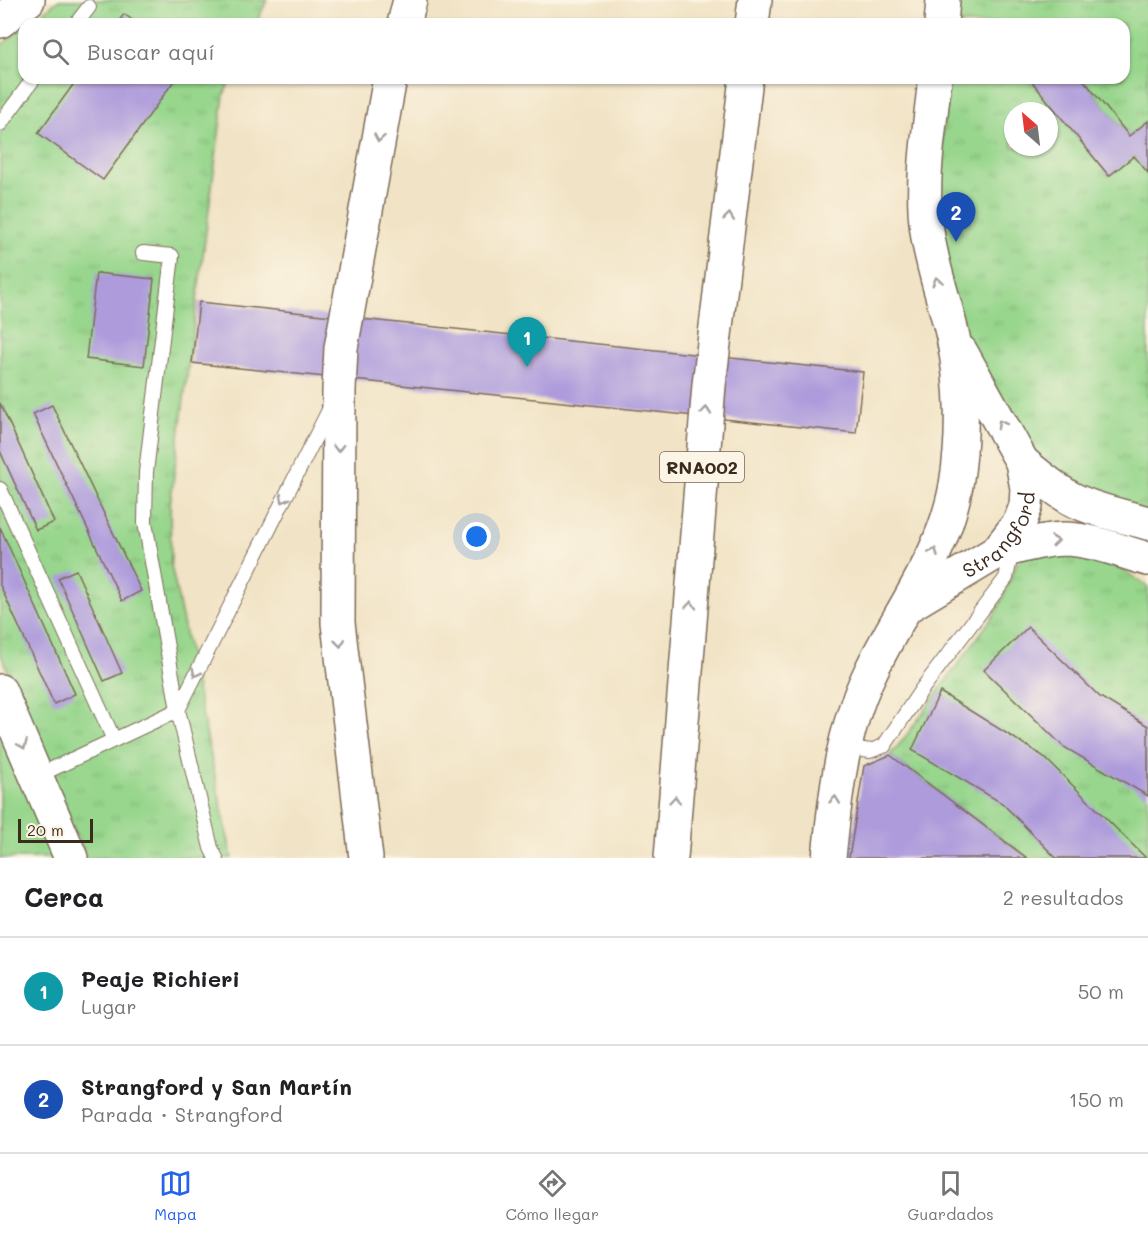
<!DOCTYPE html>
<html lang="es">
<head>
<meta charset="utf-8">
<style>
  :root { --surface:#fff; --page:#f2f2f2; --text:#202124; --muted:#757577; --line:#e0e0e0; --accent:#2563eb }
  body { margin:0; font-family:Mali,sans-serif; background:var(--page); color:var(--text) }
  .compass { position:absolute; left:1004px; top:102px; width:54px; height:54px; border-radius:50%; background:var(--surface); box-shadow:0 2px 4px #0004; rotate:332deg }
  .scale { position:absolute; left:18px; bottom:15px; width:75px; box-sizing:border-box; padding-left:6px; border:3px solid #3b2a1e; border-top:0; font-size:16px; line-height:21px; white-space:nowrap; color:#3b2a1e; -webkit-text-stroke:4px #fcf5e5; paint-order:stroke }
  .you { position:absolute; left:477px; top:537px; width:21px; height:21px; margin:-15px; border:4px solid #fff; border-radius:50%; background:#1a73e8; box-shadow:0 0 0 9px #1a73e833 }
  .badge { display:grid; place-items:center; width:39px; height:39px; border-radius:50%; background:var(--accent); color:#fff; font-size:20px; font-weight:700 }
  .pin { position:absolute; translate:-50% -50px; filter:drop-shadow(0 2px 3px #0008) }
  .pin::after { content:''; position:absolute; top:32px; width:21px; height:18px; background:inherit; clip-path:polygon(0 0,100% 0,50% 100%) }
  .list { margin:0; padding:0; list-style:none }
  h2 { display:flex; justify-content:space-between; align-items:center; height:78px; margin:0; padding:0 24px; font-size:26px }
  h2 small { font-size:20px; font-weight:400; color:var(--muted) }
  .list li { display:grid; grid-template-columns:39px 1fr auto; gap:18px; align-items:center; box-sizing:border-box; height:108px; padding:0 24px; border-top:2px solid var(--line) }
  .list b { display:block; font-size:22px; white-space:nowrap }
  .list p { margin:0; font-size:20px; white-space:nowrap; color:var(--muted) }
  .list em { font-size:20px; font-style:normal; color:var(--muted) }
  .icon { flex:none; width:33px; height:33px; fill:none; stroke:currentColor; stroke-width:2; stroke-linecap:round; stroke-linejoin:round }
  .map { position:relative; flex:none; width:1148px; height:858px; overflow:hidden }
  .search { position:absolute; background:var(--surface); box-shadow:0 2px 4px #0004; left:18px; right:18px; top:18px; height:66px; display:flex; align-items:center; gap:15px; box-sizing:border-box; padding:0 21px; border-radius:18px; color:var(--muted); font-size:22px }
  .sheet { height:294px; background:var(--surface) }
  nav { display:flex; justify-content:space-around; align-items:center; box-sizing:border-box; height:84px; border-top:2px solid var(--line); background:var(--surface); font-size:16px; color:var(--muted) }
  nav a { display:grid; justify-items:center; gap:3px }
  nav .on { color:var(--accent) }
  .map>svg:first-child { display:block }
  .grass { fill:url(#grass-tufts); stroke:#698055; stroke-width:1.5; fill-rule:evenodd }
  .pitch { fill:#97d68c; stroke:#698055; stroke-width:1.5 }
  .building { fill:#ae9bdc }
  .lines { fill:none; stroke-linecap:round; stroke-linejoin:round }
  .service-casing { stroke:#7b6b58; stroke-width:16 }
  .tertiary-casing { stroke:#7b6b58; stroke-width:36 }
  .motorway-casing { stroke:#7b6b58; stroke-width:36 }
  .service { stroke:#fff; stroke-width:14 }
  .tertiary { stroke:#fff; stroke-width:33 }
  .motorway { stroke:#fff; stroke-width:33 }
  .oneway { stroke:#a79f9a }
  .labels { text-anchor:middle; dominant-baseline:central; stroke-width:4.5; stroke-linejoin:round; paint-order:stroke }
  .shield { fill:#fcf5e5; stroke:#75675a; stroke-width:1.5 }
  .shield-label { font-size:18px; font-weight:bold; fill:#3b2a1e }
  .street-label { font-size:20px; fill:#3b2a1e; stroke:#fcf5e5 }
</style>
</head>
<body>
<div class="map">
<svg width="1148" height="858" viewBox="0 0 1148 858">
  <defs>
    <pattern id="grass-tufts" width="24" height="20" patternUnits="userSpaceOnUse" patternTransform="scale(1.5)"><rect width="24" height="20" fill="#97d68c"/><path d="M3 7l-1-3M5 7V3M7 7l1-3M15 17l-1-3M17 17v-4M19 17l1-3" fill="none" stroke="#83b878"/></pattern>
  </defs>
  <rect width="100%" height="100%" fill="#fcf5e5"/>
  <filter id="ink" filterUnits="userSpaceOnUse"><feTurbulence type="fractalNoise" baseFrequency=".0167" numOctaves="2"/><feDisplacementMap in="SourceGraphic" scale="12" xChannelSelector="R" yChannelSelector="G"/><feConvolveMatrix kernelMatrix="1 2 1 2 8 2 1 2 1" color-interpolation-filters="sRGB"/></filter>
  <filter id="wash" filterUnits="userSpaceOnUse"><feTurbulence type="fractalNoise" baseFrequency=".008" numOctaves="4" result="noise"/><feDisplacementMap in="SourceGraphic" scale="24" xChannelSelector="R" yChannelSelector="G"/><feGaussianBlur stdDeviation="1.35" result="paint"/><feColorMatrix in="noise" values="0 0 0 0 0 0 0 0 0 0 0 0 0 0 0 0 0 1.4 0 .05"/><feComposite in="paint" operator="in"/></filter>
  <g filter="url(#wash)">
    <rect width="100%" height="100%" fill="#f1e3c5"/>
    <g class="grass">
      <polygon points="59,0 267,0 256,24 28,24"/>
      <polygon points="956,0 1148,0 1148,121 1129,136 1082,78 1124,78 1124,24 953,24"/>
      <polygon points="24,27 24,78 231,78 224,95 170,505 171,565 232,858 86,858 0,653 0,46"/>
      <path d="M948,78h81l80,98 25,-20 14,17v340l-50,-14 -53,-35 -33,-41 -49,-92 -23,-89v-80zM1013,111h36v36h-36z"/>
      <polygon points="1026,555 1091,555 1126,572 1148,587 1148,652 1145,656 1148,659 1148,858 1027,858 890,755 903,740 997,611 1017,563"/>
    </g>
    <polygon class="pitch" points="0,728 55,858 0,858"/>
    <g id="blocks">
      <g class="building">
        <polygon points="124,14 138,24 117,24"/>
        <polygon points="78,78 176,78 103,180 38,133"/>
        <polygon points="1029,78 1082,78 1129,136 1148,121 1148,173 1134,156 1109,176"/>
        <polygon points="96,273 154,279 144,366 86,359"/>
        <polygon points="199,302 863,372 856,433 192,363"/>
        <polygon points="0,403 54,522 36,530 0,451"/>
        <polygon points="52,405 141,591 122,601 33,414"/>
        <polygon points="0,527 75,694 54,704 0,585"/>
        <polygon points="76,570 122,673 104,681 58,578"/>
        <polygon points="1028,627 1100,697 1148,726 1148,796 1064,747 984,670"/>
        <polygon points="940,692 1043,756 1146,858 1056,858 1002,803 912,750"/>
        <polygon points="890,755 1027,858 849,858 864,766"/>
      </g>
    </g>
  </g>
  <g filter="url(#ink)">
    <use href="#blocks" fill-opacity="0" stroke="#7b6b58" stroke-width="1.5"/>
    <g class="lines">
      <g class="service-casing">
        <g id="service">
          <polyline points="76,24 89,7"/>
          <polyline points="0,124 34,78"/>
          <polyline points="0,489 114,740"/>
          <polyline points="845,747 870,751 884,746 922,689 1006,578 1009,564 999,554"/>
          <polyline points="37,776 178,710 145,522 146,472 172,256 143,253"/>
          <polyline points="216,858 211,848 178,710 330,408"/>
        </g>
      </g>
      <g class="tertiary-casing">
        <g id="tertiary">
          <polyline points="0,21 28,0"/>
          <polyline points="941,24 943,0"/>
          <path d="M1022,462c16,13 32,27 50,37 23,12 51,17 76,24"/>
          <path d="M997,552c23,-5 46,-13 69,-13 27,1 56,13 82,20"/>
          <path id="s1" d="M909,605l88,-53 23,-30 6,-16 1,-18 -5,-26 -61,-110"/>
          <polyline points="0,691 71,858"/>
          <path d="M829,858c6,-63 13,-127 41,-185 29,-62 74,-117 86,-188 8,-48 7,-101 -3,-148 -8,-36 -21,-69 -26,-106 -7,-50 3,-103 8,-153"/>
        </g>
      </g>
      <g class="motorway-casing">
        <g id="motorway">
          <polyline points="404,24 410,0"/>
          <polyline points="752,24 755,0"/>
          <polyline points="366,858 338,623 339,390 341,348 390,78"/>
          <polyline points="671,858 709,385 746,78"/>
        </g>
      </g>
      <use href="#service" class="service"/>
      <use href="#tertiary" class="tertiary"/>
      <use href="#motorway" class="motorway"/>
    </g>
    <defs><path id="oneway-chevron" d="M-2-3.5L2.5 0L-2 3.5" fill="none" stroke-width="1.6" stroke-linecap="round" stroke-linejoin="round" transform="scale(1.5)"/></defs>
    <g class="oneway">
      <use href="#oneway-chevron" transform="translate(379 138) rotate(100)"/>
      <use href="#oneway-chevron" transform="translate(729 217) rotate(-83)"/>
      <use href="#oneway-chevron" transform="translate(937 281) rotate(-106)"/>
      <use href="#oneway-chevron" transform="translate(706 411) rotate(-85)"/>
      <use href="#oneway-chevron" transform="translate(1001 424) rotate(-119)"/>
      <use href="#oneway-chevron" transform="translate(338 448) rotate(90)"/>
      <use href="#oneway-chevron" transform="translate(284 499) rotate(117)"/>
      <use href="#oneway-chevron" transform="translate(1055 541) rotate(-6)"/>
      <use href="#oneway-chevron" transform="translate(934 552) rotate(-66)"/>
      <use href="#oneway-chevron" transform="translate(691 605) rotate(-85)"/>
      <use href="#oneway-chevron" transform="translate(340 643) rotate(83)"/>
      <use href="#oneway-chevron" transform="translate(196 673) rotate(117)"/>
      <use href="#oneway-chevron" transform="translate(23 745) rotate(67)"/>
      <use href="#oneway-chevron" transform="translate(675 800) rotate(-85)"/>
      <use href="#oneway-chevron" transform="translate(835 800) rotate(-84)"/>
    </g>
  </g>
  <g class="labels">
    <rect class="shield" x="660" y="452" width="84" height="30" rx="4.5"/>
    <g class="shield-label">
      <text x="702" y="467">RNA002</text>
    </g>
    <g class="street-label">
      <text stroke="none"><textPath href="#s1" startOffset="118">Strangford</textPath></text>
    </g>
  </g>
</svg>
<svg class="compass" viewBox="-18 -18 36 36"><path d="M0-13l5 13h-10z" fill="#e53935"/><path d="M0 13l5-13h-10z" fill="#757577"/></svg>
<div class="scale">20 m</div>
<div class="you"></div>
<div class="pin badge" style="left:527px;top:367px;background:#0f9aa8">1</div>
<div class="pin badge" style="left:956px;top:242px;background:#1a4fb4">2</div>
<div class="search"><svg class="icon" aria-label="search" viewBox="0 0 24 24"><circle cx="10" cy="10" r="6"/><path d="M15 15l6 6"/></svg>Buscar aquí</div>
</div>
<section class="sheet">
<h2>Cerca<small>2 resultados</small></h2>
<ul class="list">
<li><span class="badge" style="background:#0f9aa8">1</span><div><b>Peaje Richieri</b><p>Lugar</p></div><em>50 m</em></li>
<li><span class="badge" style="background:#1a4fb4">2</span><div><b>Strangford y San Martín</b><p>Parada · Strangford</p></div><em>150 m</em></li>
</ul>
</section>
<nav>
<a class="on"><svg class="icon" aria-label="map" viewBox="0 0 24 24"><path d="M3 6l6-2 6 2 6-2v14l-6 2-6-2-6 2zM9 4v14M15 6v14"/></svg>Mapa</a>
<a><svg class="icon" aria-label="directions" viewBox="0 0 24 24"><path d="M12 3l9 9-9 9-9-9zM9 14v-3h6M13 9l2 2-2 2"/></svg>Cómo llegar</a>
<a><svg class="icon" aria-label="saved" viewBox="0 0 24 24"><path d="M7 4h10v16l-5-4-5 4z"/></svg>Guardados</a>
</nav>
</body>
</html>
